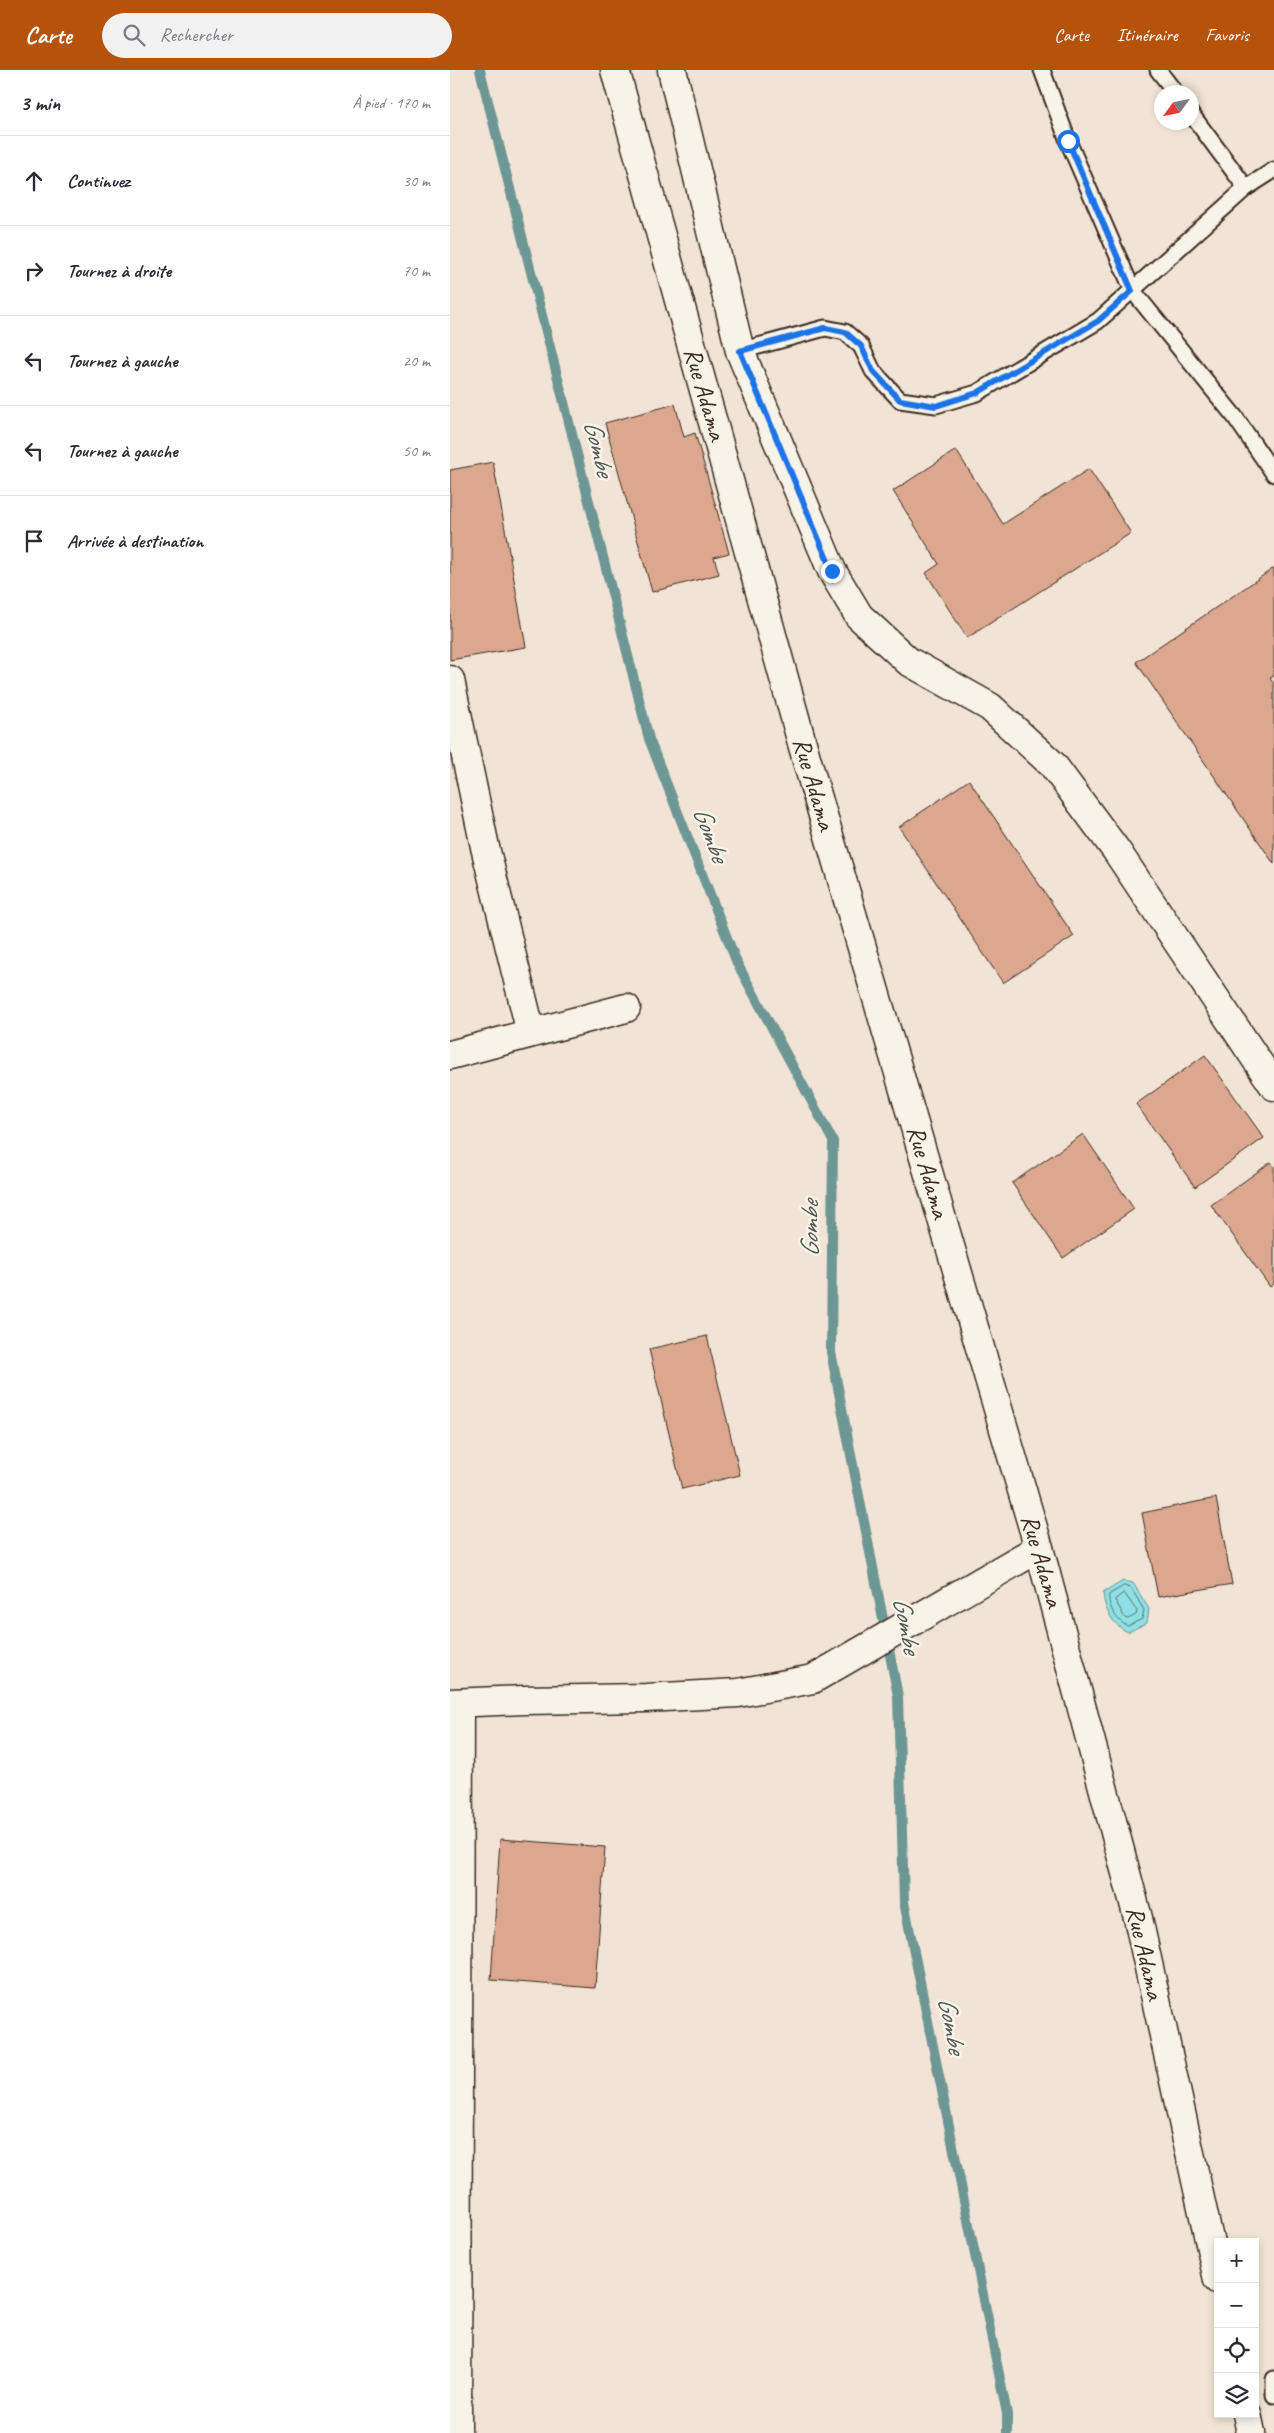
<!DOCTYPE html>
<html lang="fr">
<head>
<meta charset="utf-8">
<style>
  :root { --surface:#fff; --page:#f2f2f3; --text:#2b2b33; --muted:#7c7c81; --line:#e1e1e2; --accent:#b45309 }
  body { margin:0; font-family:Caveat,sans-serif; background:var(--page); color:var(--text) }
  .controls { position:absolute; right:15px; bottom:15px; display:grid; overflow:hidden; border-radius:0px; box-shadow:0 2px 8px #0003 }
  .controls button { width:45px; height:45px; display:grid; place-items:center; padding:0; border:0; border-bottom:1px solid var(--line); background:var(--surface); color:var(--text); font:25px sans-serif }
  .compass { position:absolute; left:704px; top:15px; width:45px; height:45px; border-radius:50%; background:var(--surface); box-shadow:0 2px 8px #0003; rotate:237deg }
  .stop { position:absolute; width:15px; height:15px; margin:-11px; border:4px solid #1a73e8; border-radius:50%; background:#fff }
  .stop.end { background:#1a73e8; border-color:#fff; box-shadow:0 1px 5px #0008 }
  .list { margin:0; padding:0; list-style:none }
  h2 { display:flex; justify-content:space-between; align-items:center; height:65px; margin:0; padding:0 20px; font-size:21px }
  h2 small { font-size:16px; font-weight:400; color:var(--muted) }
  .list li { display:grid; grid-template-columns:32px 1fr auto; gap:15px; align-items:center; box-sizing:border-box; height:90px; padding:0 20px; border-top:1px solid var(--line) }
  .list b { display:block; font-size:19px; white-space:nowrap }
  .list em { font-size:16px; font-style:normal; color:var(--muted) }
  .icon { flex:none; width:28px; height:28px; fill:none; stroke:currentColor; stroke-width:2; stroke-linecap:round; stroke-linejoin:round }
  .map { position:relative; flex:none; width:824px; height:2363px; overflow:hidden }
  header { display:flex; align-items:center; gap:30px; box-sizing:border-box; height:70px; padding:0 25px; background:var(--accent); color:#fff }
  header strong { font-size:24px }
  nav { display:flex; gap:28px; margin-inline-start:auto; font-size:18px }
  .search { width:350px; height:45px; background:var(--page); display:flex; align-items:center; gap:12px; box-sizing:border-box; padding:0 18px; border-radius:28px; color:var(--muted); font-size:19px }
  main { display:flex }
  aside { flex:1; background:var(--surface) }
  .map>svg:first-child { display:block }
  .water { fill:#8ee0e5; stroke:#6d9795 }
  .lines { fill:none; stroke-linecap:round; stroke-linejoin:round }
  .shore { stroke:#5c736e; stroke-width:1 }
  .stream { stroke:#6d9795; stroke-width:10 }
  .building { fill:#dba78f; stroke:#3b2a1e }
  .lane-casing { stroke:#3b2a1e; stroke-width:19 }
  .street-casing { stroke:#3b2a1e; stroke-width:31 }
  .lane { stroke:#f7f3e8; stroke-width:15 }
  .street { stroke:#f7f3e8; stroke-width:28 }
  .route { stroke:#1a73e8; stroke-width:6 }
  .labels { text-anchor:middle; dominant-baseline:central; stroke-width:5; stroke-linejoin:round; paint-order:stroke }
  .street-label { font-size:25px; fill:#3b2a1e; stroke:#f7f3e8 }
  .water-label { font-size:26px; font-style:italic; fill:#505850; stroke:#f7f3e8 }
</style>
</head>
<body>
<header>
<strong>Carte</strong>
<div class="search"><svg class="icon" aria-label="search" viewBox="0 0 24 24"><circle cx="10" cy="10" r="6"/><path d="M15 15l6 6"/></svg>Rechercher</div>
<nav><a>Carte</a><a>Itinéraire</a><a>Favoris</a></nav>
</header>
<main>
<aside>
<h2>3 min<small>À pied · 170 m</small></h2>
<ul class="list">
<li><svg class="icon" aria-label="ahead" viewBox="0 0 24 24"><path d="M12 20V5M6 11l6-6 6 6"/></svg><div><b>Continuez</b></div><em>30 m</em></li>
<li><svg class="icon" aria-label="right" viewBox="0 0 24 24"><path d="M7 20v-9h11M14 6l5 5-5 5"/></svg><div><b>Tournez à droite</b></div><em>70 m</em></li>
<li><svg class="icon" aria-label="left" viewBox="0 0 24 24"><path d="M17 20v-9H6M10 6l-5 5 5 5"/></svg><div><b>Tournez à gauche</b></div><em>20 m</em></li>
<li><svg class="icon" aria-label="left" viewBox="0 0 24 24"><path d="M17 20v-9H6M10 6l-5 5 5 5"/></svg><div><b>Tournez à gauche</b></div><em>50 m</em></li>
<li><svg class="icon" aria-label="arrive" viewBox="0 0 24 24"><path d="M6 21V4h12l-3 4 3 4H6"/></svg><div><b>Arrivée à destination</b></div></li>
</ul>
</aside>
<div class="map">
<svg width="824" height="2363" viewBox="0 0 824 2363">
  <rect width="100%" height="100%" fill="#f1e4d6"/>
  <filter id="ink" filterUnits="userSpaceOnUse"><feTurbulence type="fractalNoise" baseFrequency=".02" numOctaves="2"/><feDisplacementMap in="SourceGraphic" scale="10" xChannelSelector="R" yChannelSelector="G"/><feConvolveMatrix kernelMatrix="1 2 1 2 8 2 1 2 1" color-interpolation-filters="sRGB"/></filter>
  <g filter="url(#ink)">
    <path class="water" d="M673,1511l10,2 16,26 -2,14 -19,9c-15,-6 -24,-23 -25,-39z"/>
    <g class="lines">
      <g class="shore">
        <path d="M674,1516l7,2 13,22 -2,9 -14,7c-10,-3 -21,-20 -19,-31z"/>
        <polygon points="674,1523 687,1541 686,1545 678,1549 675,1548 665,1530"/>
      </g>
      <polyline class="stream" points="30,0 199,669 287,893 383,1071 381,1282 448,1626 454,1832 557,2344 557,2363"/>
    </g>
    <g class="building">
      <polygon points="225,334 234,367 245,363 279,483 264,487 269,504 202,522 155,353"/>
      <polygon points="506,380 553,454 639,399 681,463 517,568 476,503 489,494 443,421"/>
      <polygon points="43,392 76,577 0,590 0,400"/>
      <polygon points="824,498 824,606 820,608 824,614 824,794 686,592"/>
      <polygon points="519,710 624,866 553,913 449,757"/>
      <polygon points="755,985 814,1068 745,1117 686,1034"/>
      <polygon points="633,1064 684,1139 613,1188 562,1113"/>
      <polygon points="821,1092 824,1097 824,1214 820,1217 761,1135"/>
      <polygon points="257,1266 290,1405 232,1419 199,1279"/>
      <polygon points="766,1428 782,1514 708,1527 692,1443"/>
      <polygon points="50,1769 155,1777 145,1918 41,1910"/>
    </g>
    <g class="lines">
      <g class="lane-casing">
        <g id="lane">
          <polyline points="592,0 618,71 683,221 785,347 824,404"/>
          <polyline points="708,0 725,22"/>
          <polyline points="742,45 796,118"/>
          <polyline points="290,281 375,258 395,262 411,276 423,301 450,330 486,335 527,323 648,251 796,118 824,100"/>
          <polyline points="824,2309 824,2325"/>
        </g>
      </g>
      <g class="street-casing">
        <g id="street">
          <polyline points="165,0 357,691 589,1478 688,1848 768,2210"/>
          <polyline points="222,0 290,281 382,501 409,546 458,591 540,637 603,695 666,780 824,1016"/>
          <polyline points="0,610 35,777 81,963"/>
          <polyline points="0,985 176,938"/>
          <polyline points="0,1633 74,1630 196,1628 288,1623 363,1609 589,1478"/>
          <polyline points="797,2344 801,2363"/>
          <polyline points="7,2363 9,1633"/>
        </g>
      </g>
      <use href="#lane" class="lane"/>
      <use href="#street" class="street"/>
    </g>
  </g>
  <g class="lines" filter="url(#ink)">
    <polyline class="route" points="382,501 290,281 375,258 395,262 411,276 423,301 450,330 486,336 527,323 648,251 682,221 618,71"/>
  </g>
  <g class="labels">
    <g class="street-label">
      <text transform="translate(255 324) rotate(74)">Rue Adama</text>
      <text transform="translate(364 714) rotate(74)">Rue Adama</text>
      <text transform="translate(478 1102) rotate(74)">Rue Adama</text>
      <text transform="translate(592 1491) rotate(74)">Rue Adama</text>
      <text transform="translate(695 1883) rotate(77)">Rue Adama</text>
    </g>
    <g class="water-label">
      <text transform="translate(149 378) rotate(76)">Gombe</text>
      <text transform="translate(261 764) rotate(69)">Gombe</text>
      <text transform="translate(359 1159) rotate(-90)">Gombe</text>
      <text transform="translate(457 1555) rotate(79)">Gombe</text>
      <text transform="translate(502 1955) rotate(79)">Gombe</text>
    </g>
  </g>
</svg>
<div class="controls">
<button>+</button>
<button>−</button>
<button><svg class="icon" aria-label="locate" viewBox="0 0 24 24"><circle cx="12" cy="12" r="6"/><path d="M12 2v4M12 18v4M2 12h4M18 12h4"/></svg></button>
<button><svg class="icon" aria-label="layers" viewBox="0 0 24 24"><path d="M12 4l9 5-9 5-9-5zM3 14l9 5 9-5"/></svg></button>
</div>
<svg class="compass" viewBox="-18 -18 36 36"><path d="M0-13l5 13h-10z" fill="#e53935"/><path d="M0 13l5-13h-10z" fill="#7c7c81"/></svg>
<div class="stop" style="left:618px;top:71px"></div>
<div class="stop end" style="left:382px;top:501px"></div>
</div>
</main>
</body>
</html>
